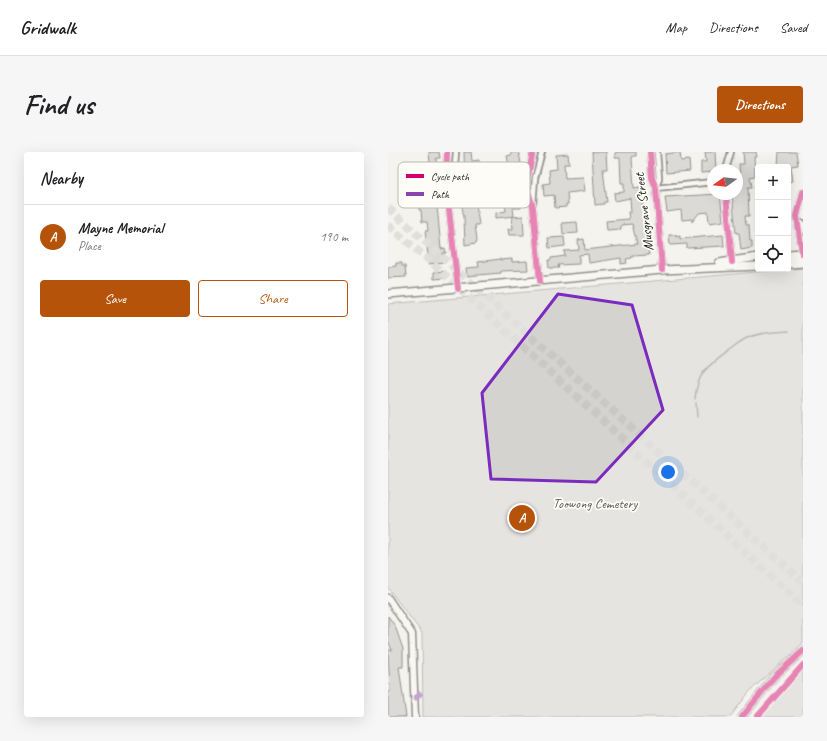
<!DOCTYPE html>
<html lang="en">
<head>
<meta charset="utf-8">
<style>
  :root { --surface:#fff; --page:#f6f6f6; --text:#202124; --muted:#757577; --line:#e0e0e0; --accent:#b45309 }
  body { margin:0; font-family:Caveat,sans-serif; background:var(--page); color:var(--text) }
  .controls { position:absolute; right:12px; top:12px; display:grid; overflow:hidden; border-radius:4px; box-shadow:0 4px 16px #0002 }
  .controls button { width:36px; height:36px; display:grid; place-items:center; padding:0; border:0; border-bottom:1px solid var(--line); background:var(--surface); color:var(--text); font:20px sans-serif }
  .compass { position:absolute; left:319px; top:12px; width:36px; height:36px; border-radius:50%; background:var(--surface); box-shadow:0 4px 16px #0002; rotate:255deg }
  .you { position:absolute; left:280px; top:320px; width:14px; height:14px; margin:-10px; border:3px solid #fff; border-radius:50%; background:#1a73e8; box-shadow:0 0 0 6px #1a73e833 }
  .badge { display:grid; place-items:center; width:26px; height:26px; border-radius:50%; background:var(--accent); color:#fff; font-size:13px; font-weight:700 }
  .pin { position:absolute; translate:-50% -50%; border:2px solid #fff; box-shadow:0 1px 4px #0006 }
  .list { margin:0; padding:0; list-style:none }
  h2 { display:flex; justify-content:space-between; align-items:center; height:52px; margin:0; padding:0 16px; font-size:17px }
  h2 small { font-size:13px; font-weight:400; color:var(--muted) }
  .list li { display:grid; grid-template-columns:26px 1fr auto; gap:12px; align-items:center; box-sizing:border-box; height:64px; padding:0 16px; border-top:1px solid var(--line) }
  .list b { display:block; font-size:15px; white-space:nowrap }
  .list p { margin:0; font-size:13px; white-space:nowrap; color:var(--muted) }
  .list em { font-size:13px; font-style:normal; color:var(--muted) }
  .actions { display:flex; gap:8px; padding:12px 16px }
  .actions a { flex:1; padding:9px 0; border:1px solid var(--accent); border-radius:4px; text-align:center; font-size:14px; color:var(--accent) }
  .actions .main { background:var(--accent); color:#fff }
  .icon { flex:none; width:22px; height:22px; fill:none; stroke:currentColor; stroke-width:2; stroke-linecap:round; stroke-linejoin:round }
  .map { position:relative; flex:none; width:415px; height:565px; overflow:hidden; border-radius:4px }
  header { display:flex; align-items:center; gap:24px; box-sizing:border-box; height:56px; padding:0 20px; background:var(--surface); border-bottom:1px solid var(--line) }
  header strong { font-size:19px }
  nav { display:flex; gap:22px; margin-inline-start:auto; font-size:14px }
  .intro { display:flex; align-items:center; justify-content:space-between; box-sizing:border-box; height:96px; padding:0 24px }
  h1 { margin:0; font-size:28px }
  .button { padding:10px 18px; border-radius:4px; background:var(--accent); color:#fff; font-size:14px; font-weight:700 }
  main { display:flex; gap:24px; padding:0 24px }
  aside { flex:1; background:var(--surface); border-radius:4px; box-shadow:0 4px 16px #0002 }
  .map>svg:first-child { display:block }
  .green { fill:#d4d3cf; stroke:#787876 }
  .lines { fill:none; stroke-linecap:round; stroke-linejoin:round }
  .stream { stroke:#72716f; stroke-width:1.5 }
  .building { fill:#bebdba; stroke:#1c1c1c }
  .motorway-tunnel { stroke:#c9c8c4; stroke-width:8; stroke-dasharray:8 4; stroke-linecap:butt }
  .minor-casing { stroke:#1c1c1c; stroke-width:8 }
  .secondary-casing { stroke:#1c1c1c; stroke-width:9 }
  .trunk-casing { stroke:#1c1c1c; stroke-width:10 }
  .minor { stroke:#fdfcf7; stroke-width:4.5 }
  .secondary { stroke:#fdfcf7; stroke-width:6 }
  .trunk { stroke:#fdfcf7; stroke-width:7 }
  .quiet { stroke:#8e44ad; stroke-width:5; stroke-dasharray:10 5; stroke-linecap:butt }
  .cycleway-casing { stroke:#fdfcf7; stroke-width:8 }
  .cycleway { stroke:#d6006c; stroke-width:6 }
  .marked { fill:none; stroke:#7b2cbf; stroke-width:3; stroke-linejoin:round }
  .labels { text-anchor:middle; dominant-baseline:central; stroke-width:3.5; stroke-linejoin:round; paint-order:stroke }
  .street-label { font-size:14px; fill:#1c1c1c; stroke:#fdfcf7 }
  .park-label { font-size:14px; fill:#5c5c5b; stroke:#fdfcf7 }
  .key { fill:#fdfcf7; stroke:#bab9b5; stroke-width:1 }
  .key-label { font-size:11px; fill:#1c1c1c }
</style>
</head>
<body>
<header>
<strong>Gridwalk</strong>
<nav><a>Map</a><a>Directions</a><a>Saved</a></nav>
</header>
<div class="intro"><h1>Find us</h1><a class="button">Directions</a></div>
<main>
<aside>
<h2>Nearby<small></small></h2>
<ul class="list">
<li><span class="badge">A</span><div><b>Mayne Memorial</b><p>Place</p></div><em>190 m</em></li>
</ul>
<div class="actions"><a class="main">Save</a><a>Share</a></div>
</aside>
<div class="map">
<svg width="415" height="565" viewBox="0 0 415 565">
  <rect width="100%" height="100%" fill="#f4f3ee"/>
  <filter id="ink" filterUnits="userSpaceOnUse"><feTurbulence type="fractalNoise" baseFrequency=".025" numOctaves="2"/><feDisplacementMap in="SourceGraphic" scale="8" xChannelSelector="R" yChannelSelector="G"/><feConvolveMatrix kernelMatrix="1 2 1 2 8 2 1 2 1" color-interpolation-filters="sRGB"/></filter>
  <g filter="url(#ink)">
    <g class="green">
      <polygon points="415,116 415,491 362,539 342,565 35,565 34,481 0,436 0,152"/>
      <polygon points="415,518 415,565 371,565 412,522"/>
    </g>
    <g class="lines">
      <g class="stream">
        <path d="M307,247c2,-27 14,-34 34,-49 6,-4 11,-9 18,-12 12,-6 29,-6 42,-7"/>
        <polyline points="308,251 309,265"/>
      </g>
    </g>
    <g class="building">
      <polygon points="41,0 51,0 52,6 48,6 49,20 46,20 53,97 57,96 58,101 55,101 56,110 41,112 37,79 40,79 39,70 34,70 33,58 31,58 31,50 34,50 32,34 26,34 25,26 35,25 34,12 42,11"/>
      <polygon points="76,0 83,0 84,9 91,8 91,19 100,19 100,25 89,26 90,39 88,39 88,52 91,73 87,73 89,88 88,91 77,93 76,65 72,44 77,43"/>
      <polygon points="123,0 131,0 133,12 130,12 133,56 125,56 126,64 108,66 108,61 118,59 117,51 121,51 120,23 118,23 118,19 122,18 119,4 123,3"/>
      <polygon points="204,0 218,0 219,17 215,17 219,50 216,50 216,52 207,53"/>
      <polygon points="229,0 248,0 248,4 245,4 244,6 246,36 252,35 261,103 244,104 244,106 238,107 239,111 233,112 233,106 201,111 200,102 191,103 191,112 170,113 171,116 161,116 160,108 163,108 163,106 177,104 176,99 191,98 190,88 196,87 197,98 249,92 244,72 233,73 233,77 219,78 218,69 241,67 240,60 243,60 242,46 227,49 226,41 236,40 236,31 233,31 232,6 227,6 227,1"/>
      <polygon points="292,0 293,9 301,8 302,19 278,21 277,2"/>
      <polygon points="317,0 327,0 328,18 325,18 325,20 313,21 313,10 318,10"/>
      <polygon points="355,0 368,0 369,5 366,5 367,24 362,25 364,35 360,35 361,64 357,64 358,73 361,73 362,89 364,89 364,96 353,98 351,81 348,81 344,42 349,42 349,27 352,27 351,12 356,12"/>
      <polygon points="391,0 408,0 410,13 403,14 405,29 400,30 400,13 390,14"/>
      <polygon points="180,2 181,12 176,12 177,26 195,25 197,39 179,41 180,52 178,52 178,55 167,56 166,43 156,44 155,32 162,31 161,18 169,17 168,3"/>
      <polygon points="332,42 335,69 321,71 320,60 311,61 304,70 304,67 294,68 293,58 279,60 277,45"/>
      <polygon points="135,64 136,83 121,83 120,77 125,77 124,65"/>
      <polygon points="189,70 190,81 175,82 174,71"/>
      <polygon points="281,83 288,83 288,85 292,84 292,87 335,83 336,94 299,96 299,92 282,93"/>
      <polygon points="176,85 177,94 161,96 160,86"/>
      <polygon points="112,107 112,108 124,107 124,110 139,109 140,118 113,119 113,121 79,124 78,116 91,115 90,110"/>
      <polygon points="8,111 14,111 14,114 17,114 18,125 0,126 0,115 8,114"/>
      <polygon points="58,119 58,126 46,127 46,120"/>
      <polygon points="0,464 7,474 15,497 15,515 11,515 18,565 0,565 0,540 2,540 0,498 4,498 0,488"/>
    </g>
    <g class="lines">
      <g class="motorway-tunnel">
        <polyline points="0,56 415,430"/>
        <polyline points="0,73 42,109 415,454"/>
      </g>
      <g class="minor-casing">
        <g id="minor">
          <polyline points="59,0 58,31 70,137"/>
          <polyline points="145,0 138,33 145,55 152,129"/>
          <polyline points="262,0 264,26 268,36 274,118"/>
          <polyline points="338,18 343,0"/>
          <polyline points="268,36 325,30"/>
          <polyline points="268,36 271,26 269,0"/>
          <polyline points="338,42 344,110"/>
          <polyline points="61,44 66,28 68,0"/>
          <polyline points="145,53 147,26 154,0"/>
          <polyline points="414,80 415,71"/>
          <polyline points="414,101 409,64 415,40"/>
        </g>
      </g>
      <g class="secondary-casing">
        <g id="secondary">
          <polyline points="0,446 24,482 27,565"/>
          <polyline points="354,565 386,525 415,499"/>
        </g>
      </g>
      <g class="trunk-casing">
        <g id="trunk">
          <polyline points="400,102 415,101"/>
          <polyline points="400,107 415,106"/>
          <polyline points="331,111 370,105"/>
          <polyline points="400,112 415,111"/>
          <polyline points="0,142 274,118 370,114"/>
        </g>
      </g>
      <use href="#minor" class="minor"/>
      <use href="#secondary" class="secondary"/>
      <use href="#trunk" class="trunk"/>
      <polyline class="quiet" points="26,547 37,538"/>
      <g class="cycleway-casing">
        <g id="cycleway">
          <polyline points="59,0 58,31 70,137"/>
          <polyline points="145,0 138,33 145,55 152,129"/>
          <polyline points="262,0 264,26 268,36 274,118"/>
          <polyline points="338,42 344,110"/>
          <polyline points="414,101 409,64 415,40"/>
          <polyline points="354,565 386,525 415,499"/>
          <polyline points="369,565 415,513"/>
        </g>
      </g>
      <use href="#cycleway" class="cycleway"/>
    </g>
  </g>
  <path d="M0 0H415V565H0ZM170,142l74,11 31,105 -67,72 -105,-3 -9,-86z" fill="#f4f3ee" fill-opacity=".55" fill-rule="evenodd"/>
  <path class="marked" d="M170,142l74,11 31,105 -67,72 -105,-3 -9,-86z"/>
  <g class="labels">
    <g class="street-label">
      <text transform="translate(256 60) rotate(-97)">Musgrave Street</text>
    </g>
    <g class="park-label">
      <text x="207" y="351">Toowong Cemetery</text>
    </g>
  </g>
  <rect x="10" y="10" width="132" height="46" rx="6" class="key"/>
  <rect x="18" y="22" width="18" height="4" fill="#d6006c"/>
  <rect x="18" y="40" width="18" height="4" fill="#8e44ad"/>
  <g class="key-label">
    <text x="43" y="28">Cycle path</text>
    <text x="43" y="46">Path</text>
  </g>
</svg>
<div class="controls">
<button>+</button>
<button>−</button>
<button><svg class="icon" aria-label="locate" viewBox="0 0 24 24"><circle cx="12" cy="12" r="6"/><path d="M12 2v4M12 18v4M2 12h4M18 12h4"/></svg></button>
</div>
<svg class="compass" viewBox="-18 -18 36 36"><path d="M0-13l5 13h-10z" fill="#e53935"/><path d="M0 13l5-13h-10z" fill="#757577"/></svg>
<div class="you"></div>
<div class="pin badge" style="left:134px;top:366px">A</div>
</div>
</main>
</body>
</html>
